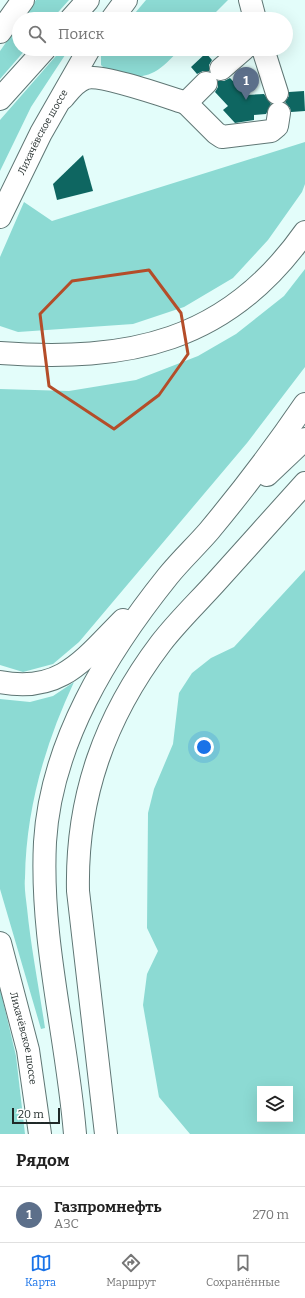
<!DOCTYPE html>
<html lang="ru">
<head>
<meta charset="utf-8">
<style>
  :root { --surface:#fff; --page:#f6f6f6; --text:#222; --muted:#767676; --line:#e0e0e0; --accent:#1a73e8 }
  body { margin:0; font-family:Bitter,serif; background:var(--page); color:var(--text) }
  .controls { position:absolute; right:12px; bottom:12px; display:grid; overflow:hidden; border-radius:0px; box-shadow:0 4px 16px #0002 }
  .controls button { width:36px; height:36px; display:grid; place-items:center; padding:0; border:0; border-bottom:1px solid var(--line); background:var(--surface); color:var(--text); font:20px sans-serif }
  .scale { position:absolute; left:12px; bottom:10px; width:48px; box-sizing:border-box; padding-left:4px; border:2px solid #1f2928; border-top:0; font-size:11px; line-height:14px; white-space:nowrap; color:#1f2928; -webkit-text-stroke:3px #fff; paint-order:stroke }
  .you { position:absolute; left:204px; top:747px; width:14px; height:14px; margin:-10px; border:3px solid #fff; border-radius:50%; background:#1a73e8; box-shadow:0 0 0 6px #1a73e833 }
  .badge { display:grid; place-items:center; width:26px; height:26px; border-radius:50%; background:var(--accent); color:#fff; font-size:13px; font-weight:700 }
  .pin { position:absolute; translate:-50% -33px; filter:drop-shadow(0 1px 2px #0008) }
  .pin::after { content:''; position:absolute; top:21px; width:14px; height:12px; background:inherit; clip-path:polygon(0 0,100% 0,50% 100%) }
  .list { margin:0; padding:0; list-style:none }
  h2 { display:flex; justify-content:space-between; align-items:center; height:52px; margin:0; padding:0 16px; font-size:17px }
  h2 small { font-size:13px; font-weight:400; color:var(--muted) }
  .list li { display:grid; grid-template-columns:26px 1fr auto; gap:12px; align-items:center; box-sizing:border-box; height:56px; padding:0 16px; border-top:1px solid var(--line) }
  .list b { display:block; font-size:15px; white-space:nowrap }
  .list p { margin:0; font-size:13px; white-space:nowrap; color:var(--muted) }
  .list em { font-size:13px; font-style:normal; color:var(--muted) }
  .icon { flex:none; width:22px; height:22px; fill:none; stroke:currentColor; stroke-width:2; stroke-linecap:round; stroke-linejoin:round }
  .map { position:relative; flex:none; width:305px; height:1134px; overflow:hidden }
  .search { position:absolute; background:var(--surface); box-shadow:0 4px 16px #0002; left:12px; right:12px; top:12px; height:44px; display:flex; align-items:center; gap:10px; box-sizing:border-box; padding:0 14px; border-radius:22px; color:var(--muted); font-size:15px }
  .sheet { height:108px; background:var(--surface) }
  nav { display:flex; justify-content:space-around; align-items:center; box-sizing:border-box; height:56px; border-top:1px solid var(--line); background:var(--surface); font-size:11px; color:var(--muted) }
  nav a { display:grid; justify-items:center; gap:2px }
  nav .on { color:var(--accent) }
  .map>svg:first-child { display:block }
  .green { fill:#8cdad3; fill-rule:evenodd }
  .building { fill:#0e6661 }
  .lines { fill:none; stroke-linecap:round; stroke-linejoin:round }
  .minor-casing { stroke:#5f7674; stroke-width:24 }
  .major-casing { stroke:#5f7674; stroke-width:24 }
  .highway-casing { stroke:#5f7674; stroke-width:24 }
  .minor { stroke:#fff; stroke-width:22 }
  .major { stroke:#fff; stroke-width:22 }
  .highway { stroke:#fff; stroke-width:22 }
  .marked { fill:none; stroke:#b44d29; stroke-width:3; stroke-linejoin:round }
  .labels { text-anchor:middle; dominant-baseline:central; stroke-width:4; stroke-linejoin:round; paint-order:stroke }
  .street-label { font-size:10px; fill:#1f2928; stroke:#fff }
</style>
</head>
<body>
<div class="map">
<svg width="305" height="1134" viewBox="0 0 305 1134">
  <rect width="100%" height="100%" fill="#e3fdfa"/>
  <g class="green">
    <polygon points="36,0 69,0 52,19 23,19"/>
    <polygon points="146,0 228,0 209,19 130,19"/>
    <polygon points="19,24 19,49 26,49 0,79 0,51"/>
    <polygon points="62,49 69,49 31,107 0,171 0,120"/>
    <path d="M106,49h74c-18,19 -29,32 -57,26 -10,-2 -16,-3 -22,-10v-9z"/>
    <polygon points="305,142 305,184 302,192 268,240 233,278 184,307 133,324 18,332 0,326 0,257 24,202 52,221"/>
    <polygon points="305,269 305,367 247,443 79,642 53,664 23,672 0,665 0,389 69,391 136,380 198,356 236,334 284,296"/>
    <path d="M305,570v564h-115l-31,-37 -16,-92 4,-31 11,-23 -11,-23 1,-115 6,-24 19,-45 6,-51 13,-20 19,-15 23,-11zM260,1089h30v30h-30z"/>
    <path d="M74,682c-29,62 -48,127 -49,196 -1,10 1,20 2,30 4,40 12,80 18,120l-4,1 -41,-140v-190l30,3 23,-6z"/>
    <polygon points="0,988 16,1056 25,1134 0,1134"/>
  </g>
  <g class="building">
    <polygon points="206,53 212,60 209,65 209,71 203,71 197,74 191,67"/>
    <polygon points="230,78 246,95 264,94 271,104 266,114 254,115 254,120 235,123 223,110 228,106 215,92 218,87 218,81 224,81"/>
    <polygon points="304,91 305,111 291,112 290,108 285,102 289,96 289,92"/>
    <polygon points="83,155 93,191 57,200 53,184"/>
  </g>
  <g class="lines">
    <g class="minor-casing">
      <g id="minor">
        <polyline points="250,0 255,19"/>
        <polyline points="71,19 88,0"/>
        <polyline points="0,32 23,0"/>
        <polyline points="263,49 277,93"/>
        <polyline points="221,69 244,49"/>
        <path d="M63,98c6,-7 13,-17 23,-20 15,-4 81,19 100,25l20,-20"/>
        <polyline points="0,99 45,49"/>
        <polyline points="186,103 216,133 222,137 271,131 277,126 279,113"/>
      </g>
    </g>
    <g class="major-casing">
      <g id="major">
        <polyline points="112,19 126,0"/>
        <path id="s1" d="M0,217l41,-84 48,-84"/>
        <path d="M0,353c128,9 227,-10 305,-121"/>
        <polyline points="267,475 305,439"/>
        <path d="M0,682c61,12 84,-23 123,-62"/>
        <path id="s2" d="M0,943l28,107 12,84"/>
        <path d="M75,1134c-8,-98 -35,-193 -30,-292 6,-99 62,-190 123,-266 13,-16 28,-30 41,-45 34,-41 66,-83 96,-127"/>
      </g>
    </g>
    <g class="highway-casing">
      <path id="highway" d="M106,1134l-28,-243c-2,-94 27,-174 83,-248 17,-22 37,-41 55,-61 30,-33 59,-66 89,-99"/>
    </g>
    <use href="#minor" class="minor"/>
    <use href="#major" class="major"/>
    <use href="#highway" class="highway"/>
  </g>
  <path class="marked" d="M149,270l32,43 7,41 -29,41 -45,34 -65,-43 -9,-72 32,-33z"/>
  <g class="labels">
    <g class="street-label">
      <text stroke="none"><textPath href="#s1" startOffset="95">Лихачёвское шоссе</textPath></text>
      <text stroke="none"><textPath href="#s2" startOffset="98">Лихачёвское шоссе</textPath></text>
    </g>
  </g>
</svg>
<div class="controls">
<button><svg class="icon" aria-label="layers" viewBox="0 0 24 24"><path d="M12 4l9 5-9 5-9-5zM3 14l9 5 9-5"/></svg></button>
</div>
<div class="scale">20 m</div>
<div class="you"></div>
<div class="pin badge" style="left:246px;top:100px;background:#5c6f8a">1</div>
<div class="search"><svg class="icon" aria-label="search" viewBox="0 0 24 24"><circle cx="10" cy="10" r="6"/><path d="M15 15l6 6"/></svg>Поиск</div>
</div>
<section class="sheet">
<h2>Рядом<small></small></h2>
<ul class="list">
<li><span class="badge" style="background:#5c6f8a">1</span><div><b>Газпромнефть</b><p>АЗС</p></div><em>270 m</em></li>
</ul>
</section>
<nav>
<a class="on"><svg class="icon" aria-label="map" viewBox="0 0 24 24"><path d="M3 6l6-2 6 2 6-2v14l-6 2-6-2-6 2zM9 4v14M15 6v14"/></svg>Карта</a>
<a><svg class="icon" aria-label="directions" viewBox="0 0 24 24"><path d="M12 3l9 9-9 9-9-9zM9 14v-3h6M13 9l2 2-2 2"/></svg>Маршрут</a>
<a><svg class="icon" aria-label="saved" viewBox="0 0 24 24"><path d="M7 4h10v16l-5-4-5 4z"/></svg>Сохранённые</a>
</nav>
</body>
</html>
